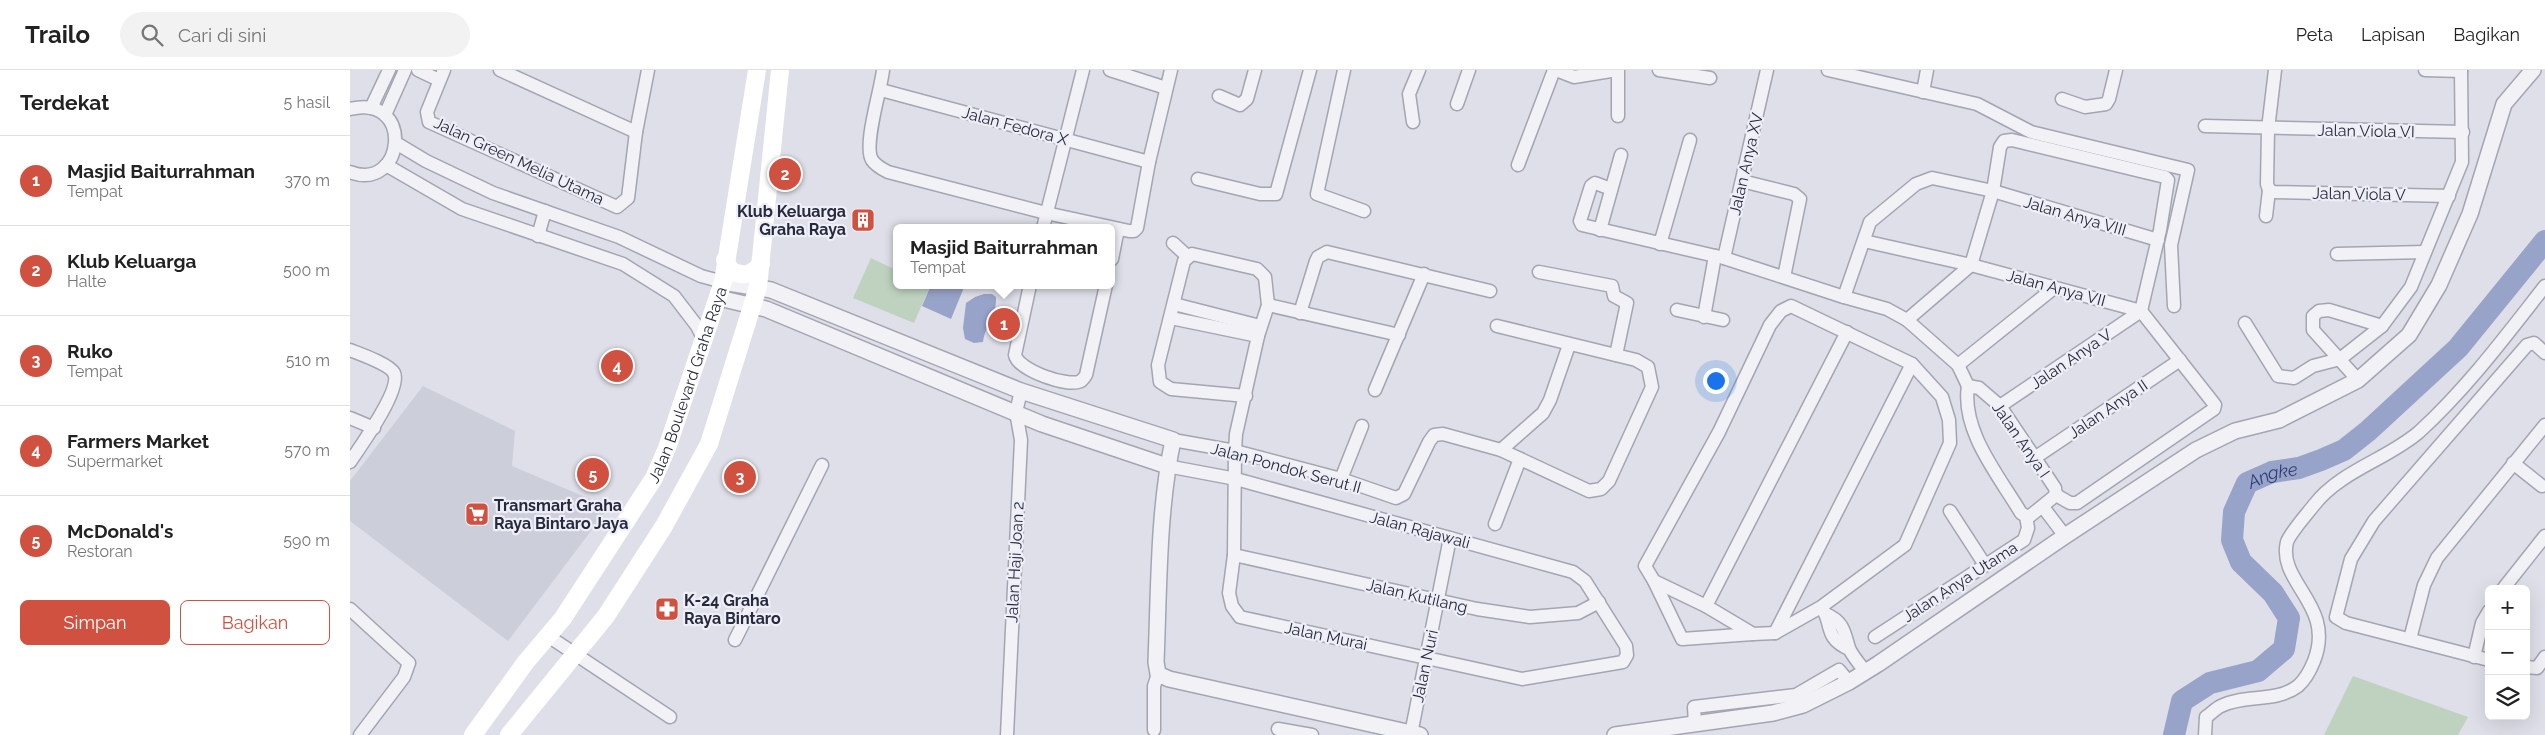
<!DOCTYPE html>
<html lang="id">
<head>
<meta charset="utf-8">
<style>
  :root { --surface:#fff; --page:#f2f2f2; --text:#222; --muted:#767676; --line:#e0e0e0; --accent:#d15140 }
  body { margin:0; font-family:Raleway,sans-serif; background:var(--page); color:var(--text) }
  .controls { position:absolute; right:15px; bottom:15px; display:grid; overflow:hidden; border-radius:8px; box-shadow:0 5px 20px #0002 }
  .controls button { width:45px; height:45px; display:grid; place-items:center; padding:0; border:0; border-bottom:1px solid var(--line); background:var(--surface); color:var(--text); font:25px sans-serif }
  .you { position:absolute; left:1365px; top:310px; width:18px; height:18px; margin:-12px; border:4px solid #fff; border-radius:50%; background:#1a73e8; box-shadow:0 0 0 8px #1a73e833 }
  .badge { display:grid; place-items:center; width:32px; height:32px; border-radius:50%; background:var(--accent); color:#fff; font-size:16px; font-weight:700 }
  .pin { position:absolute; translate:-50% -50%; border:2px solid #fff; box-shadow:0 1px 5px #0006 }
  .popup { position:absolute; left:543px; top:154px; width:222px; height:65px; box-sizing:border-box; display:grid; place-content:center; border-radius:8px; background:var(--surface); filter:drop-shadow(0 1px 4px #0005); font-size:16px; white-space:nowrap; color:var(--muted) }
  .popup b { font-size:19px; color:var(--text) }
  .popup::after { content:''; position:absolute; left:50%; top:100%; margin-left:-10px; border:10px solid transparent; border-top-color:var(--surface) }
  .list { margin:0; padding:0; list-style:none }
  h2 { display:flex; justify-content:space-between; align-items:center; height:65px; margin:0; padding:0 20px; font-size:21px }
  h2 small { font-size:16px; font-weight:400; color:var(--muted) }
  .list li { display:grid; grid-template-columns:32px 1fr auto; gap:15px; align-items:center; box-sizing:border-box; height:90px; padding:0 20px; border-top:1px solid var(--line) }
  .list b { display:block; font-size:19px; white-space:nowrap }
  .list p { margin:0; font-size:16px; white-space:nowrap; color:var(--muted) }
  .list em { font-size:16px; font-style:normal; color:var(--muted) }
  .actions { display:flex; gap:10px; padding:15px 20px }
  .actions a { flex:1; padding:11px 0; border:1px solid var(--accent); border-radius:8px; text-align:center; font-size:18px; color:var(--accent) }
  .actions .main { background:var(--accent); color:#fff }
  .icon { flex:none; width:28px; height:28px; fill:none; stroke:currentColor; stroke-width:2; stroke-linecap:round; stroke-linejoin:round }
  .map { position:relative; flex:none; width:2195px; height:665px; overflow:hidden }
  header { display:flex; align-items:center; gap:30px; box-sizing:border-box; height:70px; padding:0 25px; background:var(--surface); border-bottom:1px solid var(--line) }
  header strong { font-size:24px }
  nav { display:flex; gap:28px; margin-inline-start:auto; font-size:18px }
  .search { width:350px; height:45px; background:var(--page); display:flex; align-items:center; gap:12px; box-sizing:border-box; padding:0 18px; border-radius:28px; color:var(--muted); font-size:19px }
  main { display:flex }
  aside { flex:1; background:var(--surface) }
  .map>svg:first-child { display:block }
  .built { fill:#ccceda }
  .green { fill:#bfd2bf }
  .water { fill:#98a3c9 }
  .lines { fill:none; stroke-linecap:round; stroke-linejoin:round }
  .river { stroke:#98a3c9; stroke-width:22 }
  .minor-casing { stroke:#a3a5b2; stroke-width:15 }
  .tertiary-casing { stroke:#a3a5b2; stroke-width:18 }
  .minor { stroke:#f1f1f6; stroke-width:12 }
  .tertiary { stroke:#f1f1f6; stroke-width:15 }
  .secondary { stroke:#fff; stroke-width:18 }
  .labels { text-anchor:middle; dominant-baseline:central; stroke-width:4.5; stroke-linejoin:round; paint-order:stroke }
  .street-label { font-size:16px; fill:#27293f; stroke:#eeeff6 }
  .poi-label { font-size:16px; font-weight:bold; fill:#27293f; stroke:#eeeff6; text-anchor:start }
  .water-label { font-size:18px; font-style:italic; fill:#303d74; stroke:#eeeff6 }
</style>
</head>
<body>
<header>
<strong>Trailo</strong>
<div class="search"><svg class="icon" aria-label="search" viewBox="0 0 24 24"><circle cx="10" cy="10" r="6"/><path d="M15 15l6 6"/></svg>Cari di sini</div>
<nav><a>Peta</a><a>Lapisan</a><a>Bagikan</a></nav>
</header>
<main>
<aside>
<h2>Terdekat<small>5 hasil</small></h2>
<ul class="list">
<li><span class="badge">1</span><div><b>Masjid Baiturrahman</b><p>Tempat</p></div><em>370 m</em></li>
<li><span class="badge">2</span><div><b>Klub Keluarga</b><p>Halte</p></div><em>500 m</em></li>
<li><span class="badge">3</span><div><b>Ruko</b><p>Tempat</p></div><em>510 m</em></li>
<li><span class="badge">4</span><div><b>Farmers Market</b><p>Supermarket</p></div><em>570 m</em></li>
<li><span class="badge">5</span><div><b>McDonald's</b><p>Restoran</p></div><em>590 m</em></li>
</ul>
<div class="actions"><a class="main">Simpan</a><a>Bagikan</a></div>
</aside>
<div class="map">
<svg width="2195" height="665" viewBox="0 0 2195 665">
  <rect width="100%" height="100%" fill="#dedfe8"/>
  <polygon class="built" points="73,316 165,361 162,396 259,437 158,571 0,451 0,411"/>
  <g class="green">
    <polygon points="521,188 546,200 546,215 580,216 564,253 503,228"/>
    <polygon points="2003,606 2118,647 2108,665 1974,665"/>
  </g>
  <g class="water">
    <polygon points="581,215 615,215 601,249 572,236"/>
    <path d="M634,224h8l4,3c1,18 -10,26 -13,45l-9,1 -9,-4 -2,-11 3,-25 9,-6z"/>
  </g>
  <g class="lines">
    <path class="river" id="s1" d="M1824,665l8,-34 28,-18 48,-12 26,-22 5,-31 -16,-25 -32,-31 -9,-22 2,-28 13,-29 25,-11 27,-4 22,-8 23,-10 24,-19 90,-83 87,-107"/>
    <g class="minor-casing">
      <g id="minor">
        <polyline points="68,0 89,10"/>
        <polyline points="94,0 77,42 79,52 267,137 278,128 286,62 298,0"/>
        <polyline points="150,0 286,62"/>
        <path d="M533,0c-2,20 -20,75 -11,90 4,6 10,9 16,12l158,41 83,18h5l3,-3 12,-66 22,-92"/>
        <polyline points="760,0 816,18"/>
        <polyline points="994,0 967,124 1014,141"/>
        <polyline points="1206,0 1224,7 1267,0"/>
        <polyline points="1268,0 1268,46"/>
        <polyline points="1309,0 1360,8"/>
        <polyline points="1478,0 1627,34 1681,62 1838,100 1821,175 1824,236"/>
        <polyline points="2075,0 2111,1"/>
        <polyline points="531,20 799,92"/>
        <polyline points="1573,22 1577,0"/>
        <polyline points="869,26 890,35 897,29 905,0"/>
        <polyline points="1712,29 1735,37 1756,34 1759,29 1766,0"/>
        <polyline points="1107,34 1119,0"/>
        <polyline points="21,38 39,0"/>
        <path d="M0,39c65,-16 55,84 0,63"/>
        <polyline points="35,45 55,0"/>
        <polyline points="1063,52 1059,24 1069,0"/>
        <polyline points="1855,56 2113,62"/>
        <polyline points="46,73 76,91 143,123 269,167 351,206 373,212"/>
        <polyline points="36,95 112,139 273,194 324,226 347,256 354,270"/>
        <polyline points="1168,95 1204,0"/>
        <polyline points="848,109 910,124 926,124 960,0"/>
        <polyline points="1392,111 1444,124 1450,129 1434,207"/>
        <polyline points="1261,119 1245,113 1241,116 1230,151 1232,155 1374,188 1494,227 1537,239 1557,250 1608,295 1618,316"/>
        <polyline points="1919,120 1924,122 2099,126"/>
        <polyline points="1916,146 1919,120 1917,114 1918,59 1925,0"/>
        <polyline points="693,158 733,0"/>
        <polyline points="1250,160 1271,85"/>
        <polyline points="188,166 195,141"/>
        <polyline points="1514,171 1621,195 1791,241"/>
        <polyline points="823,173 837,186"/>
        <polyline points="1310,174 1340,70"/>
        <polyline points="1987,184 2075,182"/>
        <polyline points="1374,188 1417,0"/>
        <polyline points="762,189 768,159"/>
        <polyline points="1189,202 1262,216 1264,226 1277,233 1266,285"/>
        <path d="M680,215l-15,70c3,15 53,33 66,26 1,-1 5,-5 5,-6l20,-90"/>
        <polyline points="1494,227 1520,152 1566,114 1582,108 1643,121 1808,170"/>
        <polyline points="824,234 910,256"/>
        <polyline points="918,235 1049,265"/>
        <polygon points="1441,236 1562,294 1592,327 1599,350 1600,373 1555,475 1471,537 1425,563 1403,564 1356,536 1304,511 1295,496 1369,362 1420,255 1431,241"/>
        <polyline points="1327,240 1373,250"/>
        <polyline points="950,243 966,191 968,187 977,182 1140,221"/>
        <polyline points="1354,247 1365,186"/>
        <polyline points="821,248 908,266"/>
        <polyline points="1557,250 1621,195 1643,121 1650,77 1654,71 1662,70 1815,107 1818,110 1810,160 1791,241"/>
        <polyline points="1895,253 1928,306 1944,308 1963,296 1990,289 2032,256 2061,217 2112,92 2111,0"/>
        <path d="M0,280c10,4 39,14 44,23 8,16 -34,74 -44,89"/>
        <polyline points="1608,295 1704,218"/>
        <polyline points="2008,310 1963,260 1963,246 1969,241 1979,240 2032,256"/>
        <path d="M1618,316l11,2 21,18 55,82 1,7 -26,21h-4l-5,-3c-22,-37 -60,-82 -53,-127z"/>
        <polyline points="1025,320 1074,204"/>
        <polyline points="1650,336 1791,241"/>
        <polyline points="0,348 24,358"/>
        <polyline points="823,370 885,381 991,409 1046,428 1054,424 1079,372 1084,365 1093,364 1151,380 1239,421 1251,419 1259,411 1302,317 1298,297 1286,290 1147,256"/>
        <polyline points="1151,380 1193,343 1200,330 1219,275"/>
        <polyline points="1686,387 1830,290"/>
        <polyline points="2163,393 2192,416"/>
        <polyline points="817,396 886,409 1223,502 1235,511 1276,576 1277,585 1273,592 1172,609 890,547 882,536 879,523 884,485 885,381 886,364 908,266 918,235 915,207 907,199 842,184 834,191 808,295 810,312 821,319 896,326"/>
        <polyline points="991,409 1012,356"/>
        <polyline points="1706,425 1720,433 1727,433 1864,339 1865,335 1791,241"/>
        <polyline points="1693,437 1715,466"/>
        <polyline points="1600,441 1635,495"/>
        <polyline points="1145,454 1170,389"/>
        <polyline points="884,485 1127,539 1180,547 1228,543 1249,532"/>
        <polyline points="1304,511 1332,569 1403,564"/>
        <polyline points="2153,519 2195,466"/>
        <polyline points="1356,536 1497,262"/>
        <path d="M1472,538c11,17 2,30 27,41"/>
        <polyline points="0,539 59,593 54,607 10,665"/>
        <path d="M1476,544c18,8 18,18 23,34 3,8 12,17 16,24"/>
        <polyline points="1425,563 1562,294"/>
        <polyline points="198,566 320,647"/>
        <polyline points="1525,567 1674,470 1678,458 1676,446"/>
        <polyline points="2060,569 2074,515 2087,488 2195,355"/>
        <polyline points="385,570 472,395"/>
        <polyline points="2124,587 2132,553 2139,541"/>
        <polyline points="2139,590 1996,553 1986,547 2001,489 2024,451 2177,275 2184,273 2195,283"/>
        <polyline points="2176,597 2187,598 2195,587"/>
        <polyline points="1345,654 1344,637 1446,625 1489,600 1499,612"/>
        <polyline points="928,659 962,665"/>
        <polyline points="804,660 804,616 808,604"/>
        <polyline points="1061,664 1100,468"/>
        <polyline points="657,665 671,370 666,342 671,321"/>
        <path d="M1855,665l1,-18c5,-3 10,-9 15,-11 23,-12 55,-3 77,-20 8,-7 12,-15 16,-25 22,-56 -37,-78 -27,-119 3,-9 20,-28 27,-37 26,-34 74,-46 105,-73 48,-44 86,-95 126,-146"/>
      </g>
    </g>
    <g class="tertiary-casing">
      <g id="tertiary">
        <path d="M373,212l48,8 250,101 152,49c-15,71 -14,149 -17,222l2,12 11,5 251,56"/>
        <polyline points="369,228 416,239 692,354 817,396"/>
        <polyline points="1265,665 1423,643 1453,635 1499,612 1528,594 1715,466 1846,380 1885,361 1929,350 2008,310 2059,265 2089,215 2120,144 2154,34 2183,0"/>
      </g>
    </g>
    <use href="#minor" class="minor"/>
    <use href="#tertiary" class="tertiary"/>
    <g class="secondary">
      <path d="M375,190l6,11c13,6 20,4 30,-7"/>
      <path id="s2" d="M123,665l52,-72 38,-45 91,-140 13,-30 56,-166 34,-212"/>
      <polyline points="159,665 256,546 314,456 359,374 408,217 430,0"/>
    </g>
  </g>
  <defs>
    <g id="building-square" transform="scale(1.25)"><rect x="-9" y="-9" width="18" height="18" rx="4" fill="#d15140" stroke="#eeeff6"/><path d="M-4-6H4V6H1V3H-1V6H-4ZM-2.5-4.3h1.7v1.8h-1.7ZM.8-4.3h1.7v1.8H.8ZM-2.5-1h1.7V.8h-1.7ZM.8-1h1.7V.8H.8Z" fill="#fff"/></g>
    <g id="supermarket-square" transform="scale(1.25)"><rect x="-9" y="-9" width="18" height="18" rx="4" fill="#d15140" stroke="#eeeff6"/><path d="M-6-5.5h2.5l.6 2H6L4.5 2H-2.5L-4.4-4H-6ZM-1.5 3.2a1.3 1.3 0 1 0 .1 0ZM3 3.2a1.3 1.3 0 1 0 .1 0Z" fill="#fff"/></g>
    <g id="pharmacy-square" transform="scale(1.25)"><rect x="-9" y="-9" width="18" height="18" rx="4" fill="#d15140" stroke="#eeeff6"/><path d="M-2-6h4v4h4v4h-4v4h-4v-4h-4v-4h4Z" fill="#fff"/></g>
  </defs>
  <g fill-rule="evenodd">
    <use href="#building-square" x="513" y="150"/>
    <use href="#supermarket-square" x="127" y="444"/>
    <use href="#pharmacy-square" x="317" y="539"/>
  </g>
  <g class="labels">
    <g class="street-label">
      <text transform="translate(665 56) rotate(15)">Jalan Fedora X</text>
      <text transform="translate(2016 61) rotate(1)">Jalan Viola VI</text>
      <text transform="translate(169 91) rotate(25)">Jalan Green Melia Utama</text>
      <text transform="translate(1396 94) rotate(-77)">Jalan Anya XV</text>
      <text transform="translate(2009 124) rotate(1)">Jalan Viola V</text>
      <text transform="translate(1725 146) rotate(16)">Jalan Anya VIII</text>
      <text transform="translate(1706 218) rotate(15)">Jalan Anya VII</text>
      <text transform="translate(1721 289) rotate(-34)">Jalan Anya V</text>
      <text stroke="none"><textPath href="#s2" startOffset="414">Jalan Boulevard Graha Raya</textPath></text>
      <text transform="translate(1758 339) rotate(-34)">Jalan Anya II</text>
      <text transform="translate(1671 370) rotate(55)">Jalan Anya I</text>
      <text transform="translate(936 398) rotate(15)">Jalan Pondok Serut II</text>
      <text transform="translate(1070 460) rotate(15)">Jalan Rajawali</text>
      <text transform="translate(665 492) rotate(-87)">Jalan Haji Joan 2</text>
      <text transform="translate(1610 512) rotate(-33)">Jalan Anya Utama</text>
      <text transform="translate(1067 526) rotate(13)">Jalan Kutilang</text>
      <text transform="translate(976 566) rotate(12)">Jalan Murai</text>
      <text transform="translate(1075 596) rotate(-78)">Jalan Nuri</text>
    </g>
    <g class="poi-label">
      <text x="496" y="141" text-anchor="end">Klub Keluarga<tspan x="496" dy="18">Graha Raya</tspan></text>
      <text x="144" y="435">Transmart Graha<tspan x="144" dy="18">Raya Bintaro Jaya</tspan></text>
      <text x="334" y="530">K-24 Graha<tspan x="334" dy="18">Raya Bintaro</tspan></text>
    </g>
    <g class="water-label">
      <text stroke="none"><textPath href="#s1" startOffset="368">Angke</textPath></text>
    </g>
  </g>
</svg>
<div class="controls">
<button>+</button>
<button>−</button>
<button><svg class="icon" aria-label="layers" viewBox="0 0 24 24"><path d="M12 4l9 5-9 5-9-5zM3 14l9 5 9-5"/></svg></button>
</div>
<div class="you"></div>
<div class="pin badge" style="left:654px;top:254px">1</div>
<div class="popup"><b>Masjid Baiturrahman</b>Tempat</div>
<div class="pin badge" style="left:435px;top:104px">2</div>
<div class="pin badge" style="left:390px;top:407px">3</div>
<div class="pin badge" style="left:267px;top:296px">4</div>
<div class="pin badge" style="left:243px;top:404px">5</div>
</div>
</main>
</body>
</html>
